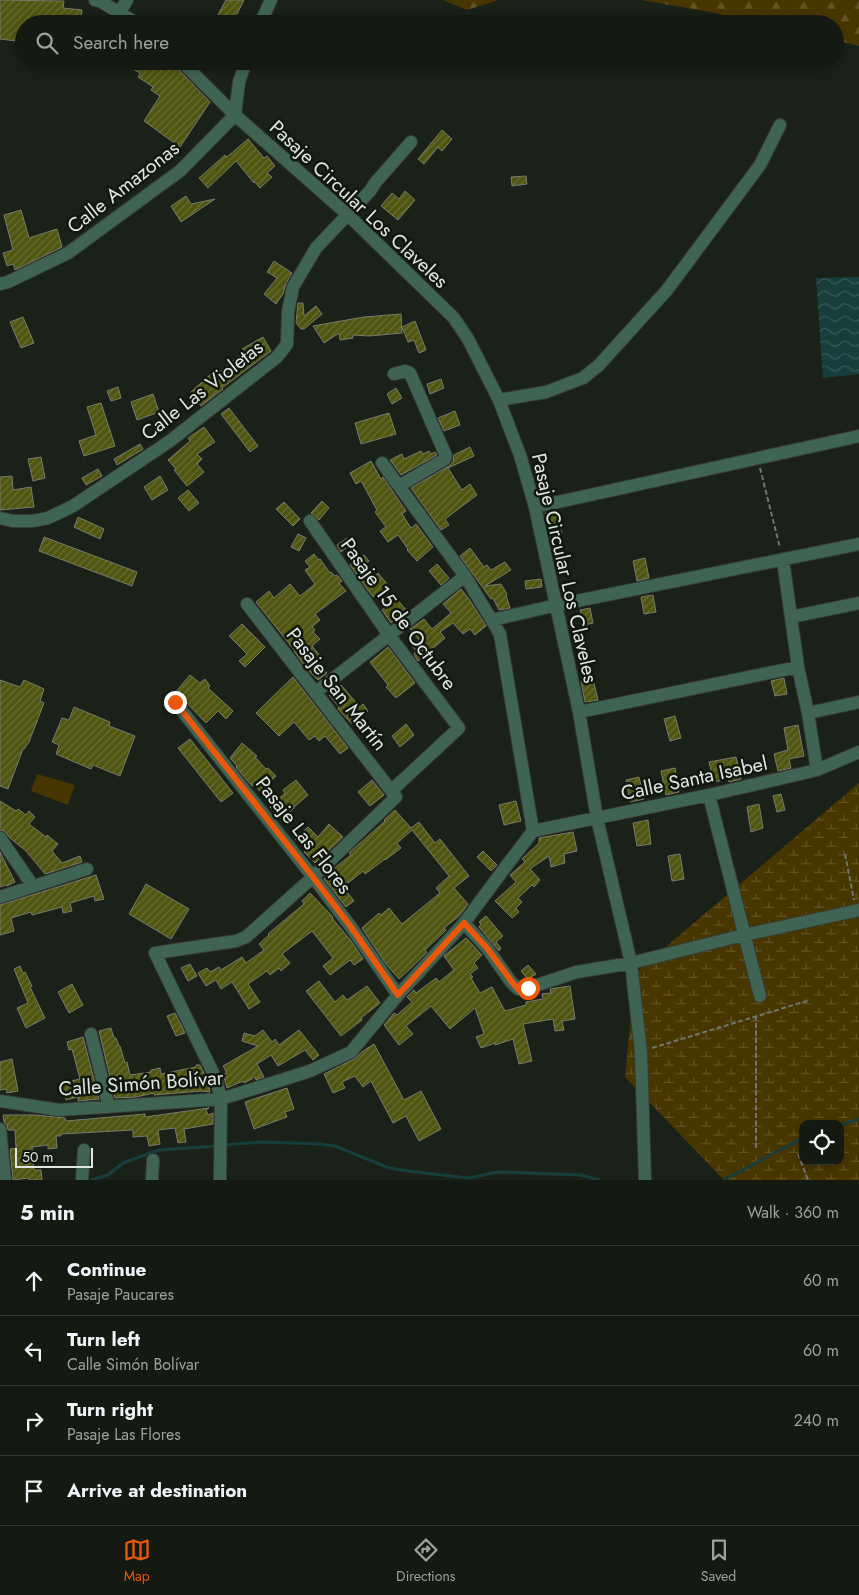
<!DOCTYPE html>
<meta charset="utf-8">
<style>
:root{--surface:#141912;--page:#212620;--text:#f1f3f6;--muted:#9da09f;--line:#333832;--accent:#ea580c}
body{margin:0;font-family:Jost,sans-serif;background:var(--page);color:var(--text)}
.controls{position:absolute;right:15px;bottom:15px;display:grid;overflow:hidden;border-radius:10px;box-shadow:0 2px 8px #0003}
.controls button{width:45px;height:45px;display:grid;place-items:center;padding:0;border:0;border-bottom:1px solid var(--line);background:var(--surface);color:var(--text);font:25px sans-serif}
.scale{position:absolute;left:15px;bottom:12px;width:78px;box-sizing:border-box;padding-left:5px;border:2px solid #e1e6e0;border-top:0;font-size:14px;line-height:18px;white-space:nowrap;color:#e1e6e0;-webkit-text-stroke:4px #11180f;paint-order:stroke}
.stop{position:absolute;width:15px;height:15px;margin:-11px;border:4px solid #ea580c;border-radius:50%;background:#fff}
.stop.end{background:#ea580c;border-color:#fff;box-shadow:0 1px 5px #0008}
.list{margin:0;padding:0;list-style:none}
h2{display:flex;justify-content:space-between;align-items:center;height:65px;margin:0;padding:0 20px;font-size:21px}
h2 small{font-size:16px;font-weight:400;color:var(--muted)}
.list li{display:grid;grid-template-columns:32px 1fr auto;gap:15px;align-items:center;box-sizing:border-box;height:70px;padding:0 20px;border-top:1px solid var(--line)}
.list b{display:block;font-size:19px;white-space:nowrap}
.list p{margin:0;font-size:16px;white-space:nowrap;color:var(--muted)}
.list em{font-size:16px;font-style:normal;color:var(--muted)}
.icon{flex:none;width:28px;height:28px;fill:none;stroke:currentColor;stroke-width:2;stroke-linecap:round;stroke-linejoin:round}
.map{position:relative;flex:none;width:859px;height:1180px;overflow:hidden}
.search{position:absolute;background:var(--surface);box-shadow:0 2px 8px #0003;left:15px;right:15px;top:15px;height:55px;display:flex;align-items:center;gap:12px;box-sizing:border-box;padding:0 18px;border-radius:28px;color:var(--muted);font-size:19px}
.sheet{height:345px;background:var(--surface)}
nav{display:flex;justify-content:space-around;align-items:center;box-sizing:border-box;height:70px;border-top:1px solid var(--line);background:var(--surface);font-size:14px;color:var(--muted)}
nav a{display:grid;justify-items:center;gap:2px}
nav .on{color:var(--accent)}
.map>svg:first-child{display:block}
.forest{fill:url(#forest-firs)}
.wetland{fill:url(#wetland-marsh);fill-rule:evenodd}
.pitch{fill:#483600}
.water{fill:url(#water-waves)}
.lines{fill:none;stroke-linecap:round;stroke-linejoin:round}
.stream{stroke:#173e3c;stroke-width:3}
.building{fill:url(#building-hatch);stroke:#797b6e}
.minor-casing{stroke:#363d34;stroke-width:14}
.path{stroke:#70766e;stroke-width:2;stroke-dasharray:5 2.5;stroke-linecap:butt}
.minor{stroke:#406454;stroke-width:12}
.route{stroke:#ea580c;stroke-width:6}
.labels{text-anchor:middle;stroke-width:5;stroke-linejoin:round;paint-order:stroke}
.street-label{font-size:20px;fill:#e1e6e0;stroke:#11180f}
</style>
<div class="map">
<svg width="859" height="1180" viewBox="0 0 859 1180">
<defs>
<pattern id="forest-firs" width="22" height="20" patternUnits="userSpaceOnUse" patternTransform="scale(1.25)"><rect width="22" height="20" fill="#483600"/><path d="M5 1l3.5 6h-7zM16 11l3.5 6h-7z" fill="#625325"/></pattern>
<pattern id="wetland-marsh" width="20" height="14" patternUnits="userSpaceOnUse" patternTransform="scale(1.25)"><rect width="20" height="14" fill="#483600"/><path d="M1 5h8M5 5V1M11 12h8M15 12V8" fill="none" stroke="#625325"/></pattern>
<pattern id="water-waves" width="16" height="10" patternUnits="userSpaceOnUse" patternTransform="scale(1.25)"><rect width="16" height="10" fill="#173e3c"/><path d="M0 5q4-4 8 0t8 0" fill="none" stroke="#385a58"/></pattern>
<pattern id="building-hatch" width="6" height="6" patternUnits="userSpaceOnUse" patternTransform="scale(1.25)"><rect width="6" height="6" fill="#4f5510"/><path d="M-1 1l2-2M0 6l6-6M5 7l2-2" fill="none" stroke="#686d32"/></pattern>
</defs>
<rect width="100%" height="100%" fill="#1a2118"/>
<path class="forest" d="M443,0H498L467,10Z
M642,0H859V46L835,40V24H761L710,12Z"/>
<path class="wetland" d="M859,783V1180H724L625,1077L635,973ZM803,1124H840V1161H803Z"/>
<path class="pitch" d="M37,774L75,785L68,805L31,791Z"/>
<path class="water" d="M859,277V374L823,378L816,278Z"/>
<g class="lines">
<path class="stream" d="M840,1125L859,1119
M223,1145L262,1142L320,1144L335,1146L389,1168L408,1171L468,1178L498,1172L581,1175L599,1180
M91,1180L108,1175L123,1163L159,1150L217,1146
M724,1180L793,1143L803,1139"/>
</g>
<path class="building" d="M0,0L64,1L63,8L82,10L80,24H24V42L0,39Z
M226,0H244L232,24H213Z
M119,61H163L178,69L210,102L180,147L144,121L160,96L151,90L153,87L138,77L140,73Z
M442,130L452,139L442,151L438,147L424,164L418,159Z
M248,139L264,158L267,156L275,166L267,173L272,177L260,188L255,182L254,183L236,161L208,188L199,178L225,155L227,157Z
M526,176L527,184L512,186L511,177Z
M405,191L415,200L398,220L381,206L392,193L399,199Z
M186,196L191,204L215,199L181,222L171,206Z
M21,210L29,238L57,229L62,247L15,270L13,264L7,266L3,253L13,250L4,215Z
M274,261L292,273L286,283L283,294L276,304L264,294L277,278L267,272Z
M298,303H303L304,316L316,306L322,314L304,329H301L296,323Z
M401,314L402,333L369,336L353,335V338L340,340L339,333L324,343L313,326L364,317Z
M23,317L34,343L21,348L10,322Z
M415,321L426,350L419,353L414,340L408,342L402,327Z
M263,337L271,351L222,388L223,389L201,406L191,392L211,374L213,377L234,360L244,352L242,349Z
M441,379L444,388L430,394L427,384Z
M118,387L121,398L111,401L107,391Z
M396,388L402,398L392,404L387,394Z
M153,394L159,412L137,420L131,402Z
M101,403L115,446L84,456L79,441L96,435L87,407Z
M229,408L258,446L250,452L221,414Z
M455,411L460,425L444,431L438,418Z
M389,413L396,434L361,444L355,423Z
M204,427L215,442L197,454L202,459L197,464L204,472L187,486L174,470L176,469L168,460L190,441L188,438Z
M140,444L143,449L117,465L114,459Z
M470,447L474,456L448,468L462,490L470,484L477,495L445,519L449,525L441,530L411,488L449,466L453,462L454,455Z
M421,451L423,454L429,451L431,454L435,452L437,455L401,475L390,460L402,454L404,459Z
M41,457L45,478L33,481L28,459Z
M371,461L381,479L383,477L406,511L402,514L411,528L416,524L433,547L417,561L407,550L408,549L398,535L388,542L380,531L386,527L375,512L377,510L361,481L356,484L350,473Z
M98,469L102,476L86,485L82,478Z
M12,476L13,490L31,487L34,507L0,510V477Z
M160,476L168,490L152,500L144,487Z
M188,490L199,503L189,511L178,498Z
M322,501L329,508L319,520L311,513Z
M284,502L300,519L293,526L276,509Z
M557,510L562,534L550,536L545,513Z
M78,517L104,529L100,539L74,527Z
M298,534L306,538L299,551L291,547Z
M44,537L137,572L132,586L39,551Z
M347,538L351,544L341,552L337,545Z
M470,548L484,567L487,565L491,570L505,562L511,570L485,586L501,584L507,594L506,595L510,608L499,610L493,598L491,599L460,556Z
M314,554L319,560L320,559L330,573L331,572L335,576L337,575L342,581L339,583L346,591L315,614L320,620L312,627L315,630L313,632L320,639L312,646L320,656L315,660L327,673L318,680L306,668L294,651H295L256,602L269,591L274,598L290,584L300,596L315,584L305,570L310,567L305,561Z
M364,555L369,561L362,566V567L366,565L375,576L378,573L388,585L373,597L350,565Z
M645,558L649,578L637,581L633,561Z
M437,564L449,578L441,585L429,571Z
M541,579L542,587L526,589L525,581Z
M461,589L469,599L486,626L475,635L470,629L463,634L453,623L440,632L445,638L418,661L414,654L416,651L412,646L419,640L410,629L424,619L432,629L437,625L451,613L443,604Z
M653,595L656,612L644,614L641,597Z
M396,598L407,611L391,623L382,610Z
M590,608L593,623L584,625L580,610Z
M242,624L265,647L245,667L239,661L247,654L229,636Z
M388,647L415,683L396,698L386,687L388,685L370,662Z
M190,675L200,683L205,679L210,686L208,688L233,711L226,719L218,711L206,723L181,697L174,694Z
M293,677L348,748L340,754L325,736L319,741L315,736L309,740L294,722L279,736L256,713Z
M784,678L787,694L775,696L771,681Z
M593,679L598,700L585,702L581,681Z
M0,680L20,687L24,680L44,689L40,701L44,703L29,742L24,749H23L8,789L0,786Z
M341,685L360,707L363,704L368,711L352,724L338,709L339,707L329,695Z
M74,707L110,722L109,726L135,736L120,776L93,765L91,769L56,754L59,745L52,742L62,718L69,720Z
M675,716L681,738L670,741L664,719Z
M406,724L414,735L400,747L392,736Z
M798,725L804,756L789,759L791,768L778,771L774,754L788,750L784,728Z
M190,739L233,793L221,802L178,748Z
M242,743L257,756L255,757L266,769L268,768L276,776L260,791L254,785L252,786L236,767L237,766L230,758Z
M736,757L741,779L729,782L728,779L714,782L709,762Z
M675,768L679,792L666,795L661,771Z
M639,777L644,799L630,802L626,780Z
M296,780L308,795L294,807V808L282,820L270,807L285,793L283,790Z
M372,780L384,795L370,806L358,792Z
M781,794L785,810L777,812L773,796Z
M0,801L16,811L18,809L26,815L29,811L35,817L29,824L46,837L47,835L58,844L52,851L62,863L80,856L82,862L45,874L26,851L10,838L4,831L0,830Z
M516,801L521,821L504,825L499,805Z
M759,804L763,828L751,832L747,807Z
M395,810L411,828L419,822L435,843L440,839L469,876L454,888L468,904L459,916L444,928L446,930L443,933L425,950L427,952L413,966L399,979L386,964L362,928L379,913L381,915L389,908L402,924L440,893L436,888L449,876L412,830L397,843L401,848L385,860V859L365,874L363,871L343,887L354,901L346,907L324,879L333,869L351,855L349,853L385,821L384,820Z
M648,820L651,844L637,846L633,823Z
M329,824L343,837L315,863L304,852L306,850L295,839L308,827L318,837Z
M573,832L577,851L564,854L565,863L551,867L549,856L530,869L540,880L534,887L532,885L518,898L522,902L516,908L519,912L512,918L495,901L516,882L510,875L525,862L522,859L539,843V838Z
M483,851L497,865L491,871L477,857Z
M0,852L15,882L7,886L6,885L0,887Z
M680,854L684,879L672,881L668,856Z
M96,875L104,899L95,901L94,896L70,903L72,911L63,913L62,907L32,915L31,912L11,918L14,931L0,935V905Z
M146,884L189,909L171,939L129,914Z
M310,893L333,917L332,918L351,941L363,959L354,965L350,960L330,975L323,966L333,958L312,931L282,954L290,963L281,971L279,968L270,975L267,971L248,984L260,1002L249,1009L232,982L221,989L216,980L206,986L198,973L207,968L210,972L219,967L221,970L242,957L246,963L264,950L259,944L269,935L268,934L304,904L302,901Z
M486,916L503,936L496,942L501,948L499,951L479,927L481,924L479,922Z
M466,938L482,955L474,963L478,968L470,974L473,977L471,978L480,993L492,987L505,1011L526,1005V1002L543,999L542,994L551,993L550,989L570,986L575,1019L562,1021L564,1030L555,1031L553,1019L523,1024L532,1061L519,1064L513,1039L495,1045V1043L481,1048L476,1037L484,1034L475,1008L450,1029L431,1006L406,1026L413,1034L399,1045L384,1025L394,1013L397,1015L412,1002L407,997L414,990L416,993L436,978L439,982L454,970L444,956Z
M190,964L197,976L188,981L181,968Z
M528,965L536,974L528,979L521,971Z
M20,966L23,973L25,972L32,986L30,987L45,1018L26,1028L17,1008L28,1003L14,969Z
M319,981L335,1002L343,995L347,1000L367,986L380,1003L361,1018L362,1020L341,1036L306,991Z
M72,984L83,1005L69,1013L58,992Z
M175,1013L185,1033L176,1036L167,1016Z
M111,1028L114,1038H116L119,1046H120L125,1063L127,1062L130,1075L151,1072V1070L160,1068L161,1074L196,1067V1065H200L208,1082L210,1092L201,1091L154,1095V1093L136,1097L115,1098L99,1031Z
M263,1030L272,1042L275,1039L279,1045L299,1030L319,1055L313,1060L305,1050L278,1066L271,1055L257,1064L264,1077L256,1080L255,1077L244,1083L243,1081L227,1088L223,1074L227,1073L223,1066L258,1046L242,1041L244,1033L255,1036Z
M83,1037L99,1099L78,1101V1097L66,1100L62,1083L80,1079L72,1049L69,1050L67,1042Z
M374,1044L404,1100L421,1091L441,1129L419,1141L406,1116L393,1123L371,1081L363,1087L355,1076L342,1082L345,1088L333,1093L324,1074L354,1059L363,1051Z
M12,1059L18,1091L7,1093L6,1089L0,1090V1062Z
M287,1088L294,1109L285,1112L287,1117L254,1129L245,1102Z
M209,1108L206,1110L208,1115L213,1113V1124L184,1129L186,1142L178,1143L175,1128L158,1130L160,1144L149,1146L147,1136L133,1137V1130L61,1134V1136H56L57,1148L48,1149V1145L32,1147L34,1170H41L42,1180H29V1178L13,1180L10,1149L16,1148L15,1130H8L7,1125L4,1122L3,1115H35L65,1118L66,1121L145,1114V1117Z"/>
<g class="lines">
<defs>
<path id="minor" d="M95,0L100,1L138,24
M119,13L127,0
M260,24L271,0
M181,61L235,115L347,214L454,318L468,339L499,400L520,455L535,507L579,712L597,818L631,963L641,1052L645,1180
M0,284L8,282L68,253L180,171L235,115L239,82L246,61
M394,374L405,371L410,373L446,456L445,459L399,486
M499,400L546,392L583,378L599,365L667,290L760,165L780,125
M382,463L465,576L500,634L533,831
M535,507L859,436
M0,518L13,521H33L48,518L73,506L170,441L277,357L287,344L288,312L293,287L316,248L370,191L375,183L411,142
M310,521L389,635L459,728L391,791
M783,560L798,667L808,713L817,770
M791,617L859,603
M492,620L557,605L859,544
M316,692L465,576
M175,702L313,877L351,927L398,995
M579,712L798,667
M808,713L859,702
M709,795L760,996
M533,831L709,795L817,770L859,752
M0,838L33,886
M0,897L87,869
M464,923L487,948L511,982L518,989L528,988L577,972L631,963L744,935L859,910
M91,1034L109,1107
M0,1101L59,1110L221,1099L310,1071L351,1052L398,995L464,923L504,869L533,831
M0,1129L5,1180
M82,1180L84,1150
M152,1180L153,1160
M220,1180L221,1099L216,1079L155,953L236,941L246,937L313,877L396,797L247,604"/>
</defs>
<use href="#minor" class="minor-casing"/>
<path class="path" d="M760,468L780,548
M845,854L854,900
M652,1048L810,1000
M756,1148V1016
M798,1154L808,1180"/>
<use href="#minor" class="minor"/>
</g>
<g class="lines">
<path class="route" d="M175,702L313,877L351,927L398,995L464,923L487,948L512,982L518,989L528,988"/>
</g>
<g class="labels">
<g class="street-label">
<text transform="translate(123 187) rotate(-38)" y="7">Calle Amazonas</text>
<text transform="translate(359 204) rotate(43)" y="7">Pasaje Circular Los Claveles</text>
<text transform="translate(202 390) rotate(-38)" y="7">Calle Las Violetas</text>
<text transform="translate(565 568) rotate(77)" y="7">Pasaje Circular Los Claveles</text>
<text transform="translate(399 614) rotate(54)" y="7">Pasaje 15 de Octubre</text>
<text transform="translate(337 689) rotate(52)" y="7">Pasaje San Martín</text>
<text transform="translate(694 778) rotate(-12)" y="7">Calle Santa Isabel</text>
<text transform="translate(304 835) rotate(52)" y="7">Pasaje Las Flores</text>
<text transform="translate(141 1083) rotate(-4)" y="7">Calle Simón Bolívar</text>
</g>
</g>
</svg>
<div class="controls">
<button><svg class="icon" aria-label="locate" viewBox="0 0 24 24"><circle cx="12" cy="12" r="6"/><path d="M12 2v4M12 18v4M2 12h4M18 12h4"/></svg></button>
</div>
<div class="scale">50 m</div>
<div class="stop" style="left:528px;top:988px"></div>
<div class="stop end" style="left:175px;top:702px"></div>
<div class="search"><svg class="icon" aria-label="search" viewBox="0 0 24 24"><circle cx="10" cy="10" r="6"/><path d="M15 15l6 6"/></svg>Search here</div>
</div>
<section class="sheet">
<h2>5 min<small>Walk · 360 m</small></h2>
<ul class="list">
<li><svg class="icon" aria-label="ahead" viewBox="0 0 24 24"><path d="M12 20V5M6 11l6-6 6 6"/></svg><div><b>Continue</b><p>Pasaje Paucares</p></div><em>60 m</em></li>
<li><svg class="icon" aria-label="left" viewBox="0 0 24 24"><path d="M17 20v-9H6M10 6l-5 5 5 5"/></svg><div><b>Turn left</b><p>Calle Simón Bolívar</p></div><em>60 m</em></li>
<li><svg class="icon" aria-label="right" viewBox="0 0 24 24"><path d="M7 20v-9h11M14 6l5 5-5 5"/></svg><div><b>Turn right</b><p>Pasaje Las Flores</p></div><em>240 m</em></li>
<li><svg class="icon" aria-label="arrive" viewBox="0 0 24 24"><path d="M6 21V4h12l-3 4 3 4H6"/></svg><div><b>Arrive at destination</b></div></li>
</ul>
</section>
<nav>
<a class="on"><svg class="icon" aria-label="map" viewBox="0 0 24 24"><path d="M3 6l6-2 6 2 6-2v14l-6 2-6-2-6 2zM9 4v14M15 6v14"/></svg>Map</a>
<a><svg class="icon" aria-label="directions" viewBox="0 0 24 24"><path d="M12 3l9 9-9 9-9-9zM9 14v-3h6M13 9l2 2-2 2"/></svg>Directions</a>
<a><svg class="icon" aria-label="saved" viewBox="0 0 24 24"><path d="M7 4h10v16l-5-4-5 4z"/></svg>Saved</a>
</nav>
